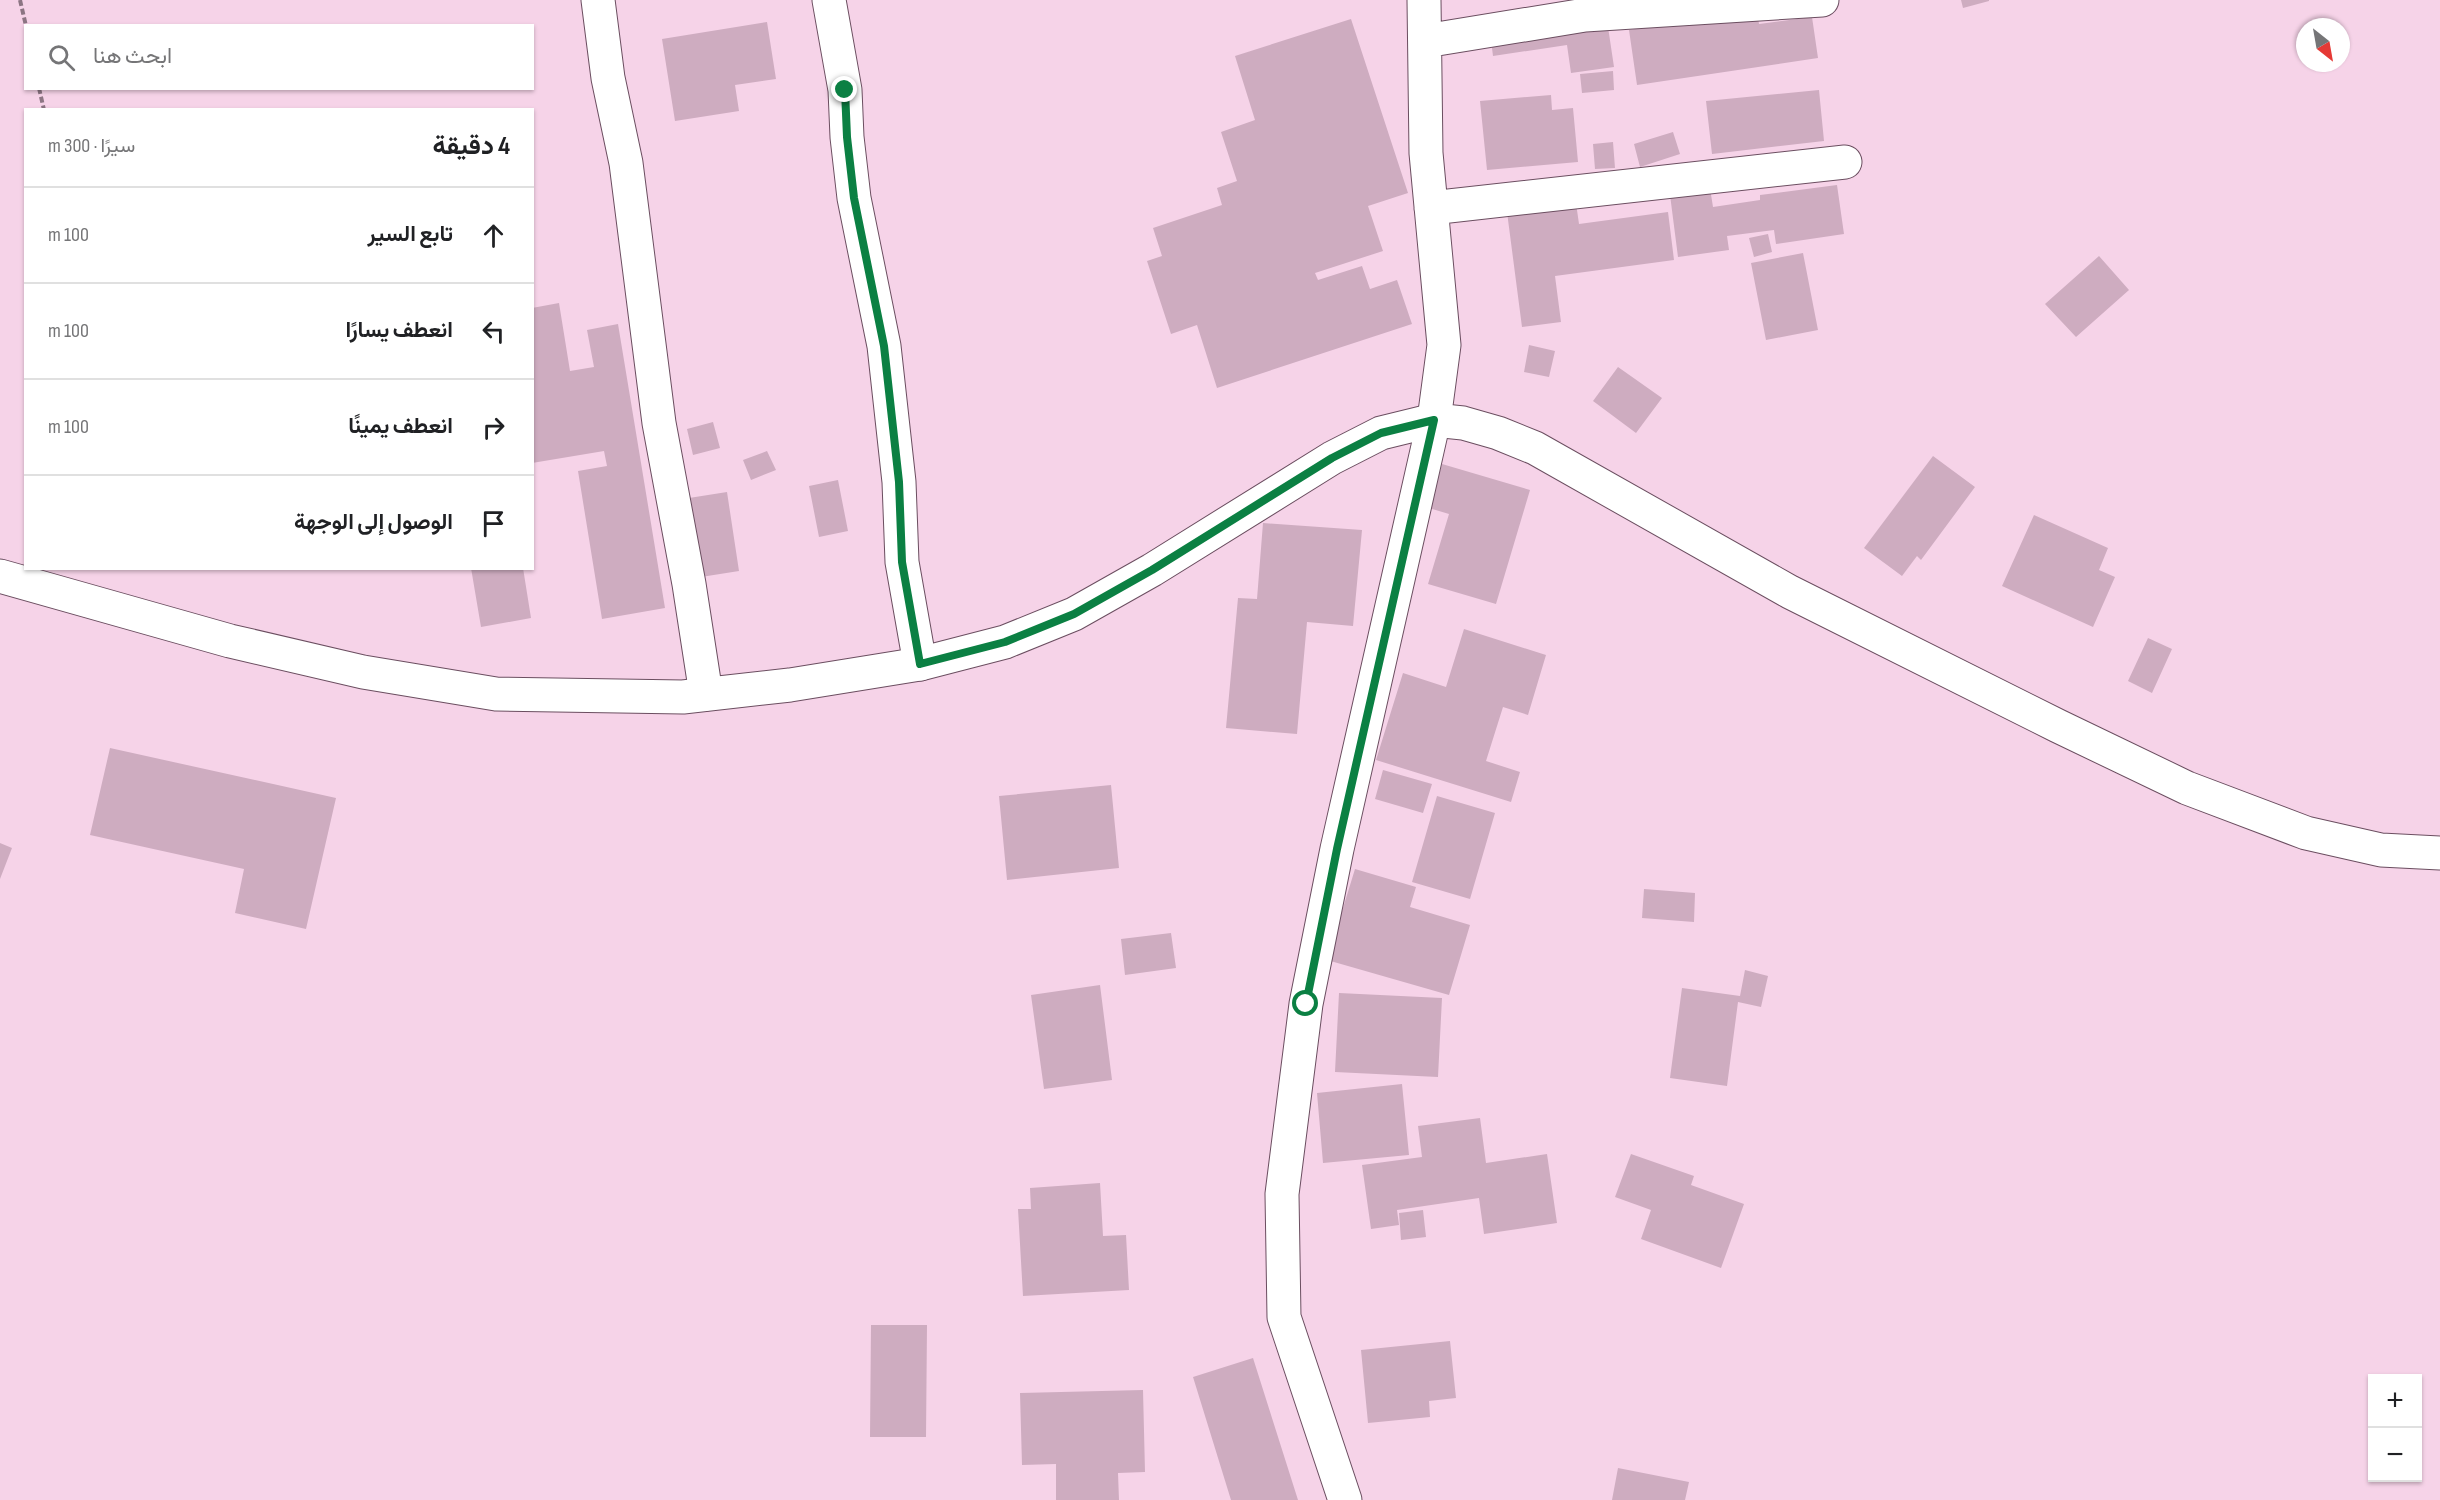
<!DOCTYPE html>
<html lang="ar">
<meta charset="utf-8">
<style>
:root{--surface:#fff;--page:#f6f6f6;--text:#202124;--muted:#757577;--line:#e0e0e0}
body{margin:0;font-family:"Sofia Sans Condensed",Vazirmatn,sans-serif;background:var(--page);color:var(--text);direction:rtl}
.controls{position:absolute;right:18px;bottom:18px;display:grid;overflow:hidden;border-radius:0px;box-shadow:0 2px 4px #0004}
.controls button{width:54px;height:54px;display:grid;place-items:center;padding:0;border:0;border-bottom:2px solid var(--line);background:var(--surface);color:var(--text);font:30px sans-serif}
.compass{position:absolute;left:2296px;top:18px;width:54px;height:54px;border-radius:50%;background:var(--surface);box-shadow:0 2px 4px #0004;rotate:149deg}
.stop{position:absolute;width:18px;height:18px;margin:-14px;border:4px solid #0b8043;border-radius:50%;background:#fff}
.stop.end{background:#0b8043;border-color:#fff;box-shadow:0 2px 6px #0008}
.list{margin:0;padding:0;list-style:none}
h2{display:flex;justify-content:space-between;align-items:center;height:78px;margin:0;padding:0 24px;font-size:26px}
h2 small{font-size:20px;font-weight:400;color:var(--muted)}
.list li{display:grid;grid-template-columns:39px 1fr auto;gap:18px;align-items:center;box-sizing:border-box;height:96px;padding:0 24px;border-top:2px solid var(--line)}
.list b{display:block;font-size:22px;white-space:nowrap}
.list em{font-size:20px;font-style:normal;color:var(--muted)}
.icon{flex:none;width:33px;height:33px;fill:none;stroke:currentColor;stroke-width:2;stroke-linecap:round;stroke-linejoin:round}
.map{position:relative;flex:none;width:2440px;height:1500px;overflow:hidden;direction:ltr}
.search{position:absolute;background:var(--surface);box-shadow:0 2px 4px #0004;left:24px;top:24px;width:510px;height:66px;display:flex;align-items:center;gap:15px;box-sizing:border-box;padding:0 21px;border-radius:0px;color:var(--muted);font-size:22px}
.panel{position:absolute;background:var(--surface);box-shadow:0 2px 4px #0004;left:24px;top:108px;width:510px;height:462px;border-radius:0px;direction:rtl}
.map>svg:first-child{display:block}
.building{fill:#ceacc0}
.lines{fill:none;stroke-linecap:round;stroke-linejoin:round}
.minor-casing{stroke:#6b4e60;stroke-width:35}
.major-casing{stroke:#6b4e60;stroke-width:35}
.path{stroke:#8c7583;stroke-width:4;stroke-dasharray:6 3;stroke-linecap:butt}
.minor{stroke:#fff;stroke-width:33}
.major{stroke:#fff;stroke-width:33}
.route{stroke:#0b8043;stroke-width:8}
</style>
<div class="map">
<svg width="2440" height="1500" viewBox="0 0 2440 1500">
<rect width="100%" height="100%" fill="#f6d3e8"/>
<path class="building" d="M1961,0H1989V1L1963,8Z
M1757,10L1759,24L1812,17L1818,58L1637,85L1629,30Z
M1351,19L1408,193L1368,206L1383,251L1315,273L1318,280L1362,266L1370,289L1397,280L1412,324L1217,388L1197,325L1171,334L1147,261L1162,256L1153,228L1222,205L1217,188L1237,181L1221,132L1255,120L1235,56Z
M767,22L776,79L735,85L739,111L675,121L662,39Z
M1608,27L1614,67L1571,73L1567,45L1493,56L1490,32Z
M1613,71L1614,90L1582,93L1580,74Z
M1819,90L1824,141L1712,154L1706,101Z
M1551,95L1552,110L1573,108L1578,162L1487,170L1480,101Z
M1673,132L1680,154L1640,167L1634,144Z
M1613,142L1615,168L1595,169L1593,144Z
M1709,182L1713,207L1760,200V195L1837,185L1844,234L1776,244L1774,230L1727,236L1729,250L1678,257L1669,187Z
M1576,203L1579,224L1668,212L1674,260L1555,276L1561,322L1522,327L1507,212Z
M1768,234L1772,252L1754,257L1749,238Z
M1803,253L1818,330L1766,340L1751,263Z
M2099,256L2129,290L2076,337L2045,304Z
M559,303L570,371L594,367L587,330L618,324L665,608L602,619L578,471L607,466L604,451L532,463V308Z
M1529,345L1555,351L1549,377L1524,372Z
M1618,367L1662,398L1636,433L1593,401Z
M713,422L720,448L693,455L687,429Z
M767,451L776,470L751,480L743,460Z
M1933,456L1975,487L1921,560L1917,556L1902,576L1864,548Z
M1442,464L1530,490L1496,604L1428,584L1449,514L1429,508Z
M838,480L848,531L819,537L809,486Z
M727,492L739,571L701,577L689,498Z
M2034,515L2108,548L2099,570L2115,577L2093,627L2002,586Z
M1263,523L1362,530L1353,626L1307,622L1297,734L1226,728L1238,598L1257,599Z
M471,568H523L531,618L481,627Z
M1464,629L1546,655L1528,715L1503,707L1486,761L1520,772L1511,802L1376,760L1403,673L1446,687Z
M2148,638L2172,649L2152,693L2128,681Z
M110,748L336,798L306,929L235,913L244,869L90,835Z
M1383,770L1432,784L1423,813L1375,799Z
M1111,785L1119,868L1007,880L999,796Z
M1437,796L1495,813L1470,899L1412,882Z
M0,843L12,848L0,879Z
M1355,869L1416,887L1410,907L1470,925L1449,995L1327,960Z
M1644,889L1695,893L1694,922L1642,918Z
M1171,933L1176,968L1125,975L1121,939Z
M1745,970L1768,976L1761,1007L1738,1002L1727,1086L1670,1078L1682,988L1740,996Z
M1100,985L1112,1080L1044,1089L1031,995Z
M1339,993L1442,998L1438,1077L1335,1072Z
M1402,1084L1409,1155L1323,1163L1317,1093Z
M1480,1118L1486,1163L1547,1154L1557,1223L1484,1234L1479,1198L1397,1210L1399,1225L1371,1229L1362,1165L1422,1157L1418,1126Z
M1631,1154L1694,1176L1691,1185L1744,1204L1721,1268L1641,1239L1651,1210L1615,1197Z
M1100,1183L1103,1236L1126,1235L1129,1290L1023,1296L1018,1209H1031L1030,1188Z
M1423,1210L1426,1237L1401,1240L1399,1213Z
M871,1325H927L926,1437H870Z
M1450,1341L1456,1398L1429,1401L1430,1417L1368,1423L1361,1350Z
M1253,1358L1298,1500H1231L1193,1377Z
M1143,1390L1145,1472L1118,1473L1119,1500H1056V1464L1022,1465L1020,1393Z
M1618,1468L1689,1482L1685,1500H1612Z"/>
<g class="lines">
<defs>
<path id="minor" d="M598,0L608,78L626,163L659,423L689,584L706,694
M829,0L845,90L847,137L854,198L884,346L899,482L902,562L920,664
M1425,41L1585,15L1822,0
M1431,208L1845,162
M1345,1500L1284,1317L1282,1194L1306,1004L1337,849L1434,420L1444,345L1426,153L1424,0"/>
<path id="major" d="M0,576L230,641L363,672L496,694L683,697L790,685L920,664L1005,642L1074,614L1152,570L1332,458L1381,433L1434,420L1463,423L1498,433L1535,448L1790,592L2058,726L2187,788L2306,833L2381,850L2440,853"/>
</defs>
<use href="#minor" class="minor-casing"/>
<use href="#major" class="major-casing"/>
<path class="path" d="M20,0L26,26
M39,88L44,110"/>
<use href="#minor" class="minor"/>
<use href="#major" class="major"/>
</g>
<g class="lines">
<path class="route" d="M845,90L847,137L854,198L884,346L899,482L902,562L920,664L1005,642L1074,614L1152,570L1332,458L1381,433L1434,420L1337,849L1306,1004"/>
</g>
</svg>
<div class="controls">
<button>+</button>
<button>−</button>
</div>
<svg class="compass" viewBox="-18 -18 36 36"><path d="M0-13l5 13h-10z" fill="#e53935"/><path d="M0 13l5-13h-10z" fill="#757577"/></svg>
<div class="stop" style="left:1306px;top:1004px"></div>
<div class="stop end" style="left:845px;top:90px"></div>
<div class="search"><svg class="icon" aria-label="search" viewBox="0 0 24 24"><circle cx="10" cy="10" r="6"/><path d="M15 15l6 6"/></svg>ابحث هنا</div>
<section class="panel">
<h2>4 دقيقة<small>سيرًا · 300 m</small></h2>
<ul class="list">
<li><svg class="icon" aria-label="ahead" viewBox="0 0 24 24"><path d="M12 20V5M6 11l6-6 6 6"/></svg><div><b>تابع السير</b></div><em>100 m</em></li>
<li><svg class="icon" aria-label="left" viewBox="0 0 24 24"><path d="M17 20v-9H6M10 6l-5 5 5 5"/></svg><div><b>انعطف يسارًا</b></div><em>100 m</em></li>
<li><svg class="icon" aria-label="right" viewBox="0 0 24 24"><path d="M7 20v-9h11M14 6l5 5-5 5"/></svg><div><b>انعطف يمينًا</b></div><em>100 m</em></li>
<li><svg class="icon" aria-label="arrive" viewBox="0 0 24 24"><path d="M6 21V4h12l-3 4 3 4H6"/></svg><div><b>الوصول إلى الوجهة</b></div></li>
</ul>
</section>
</div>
